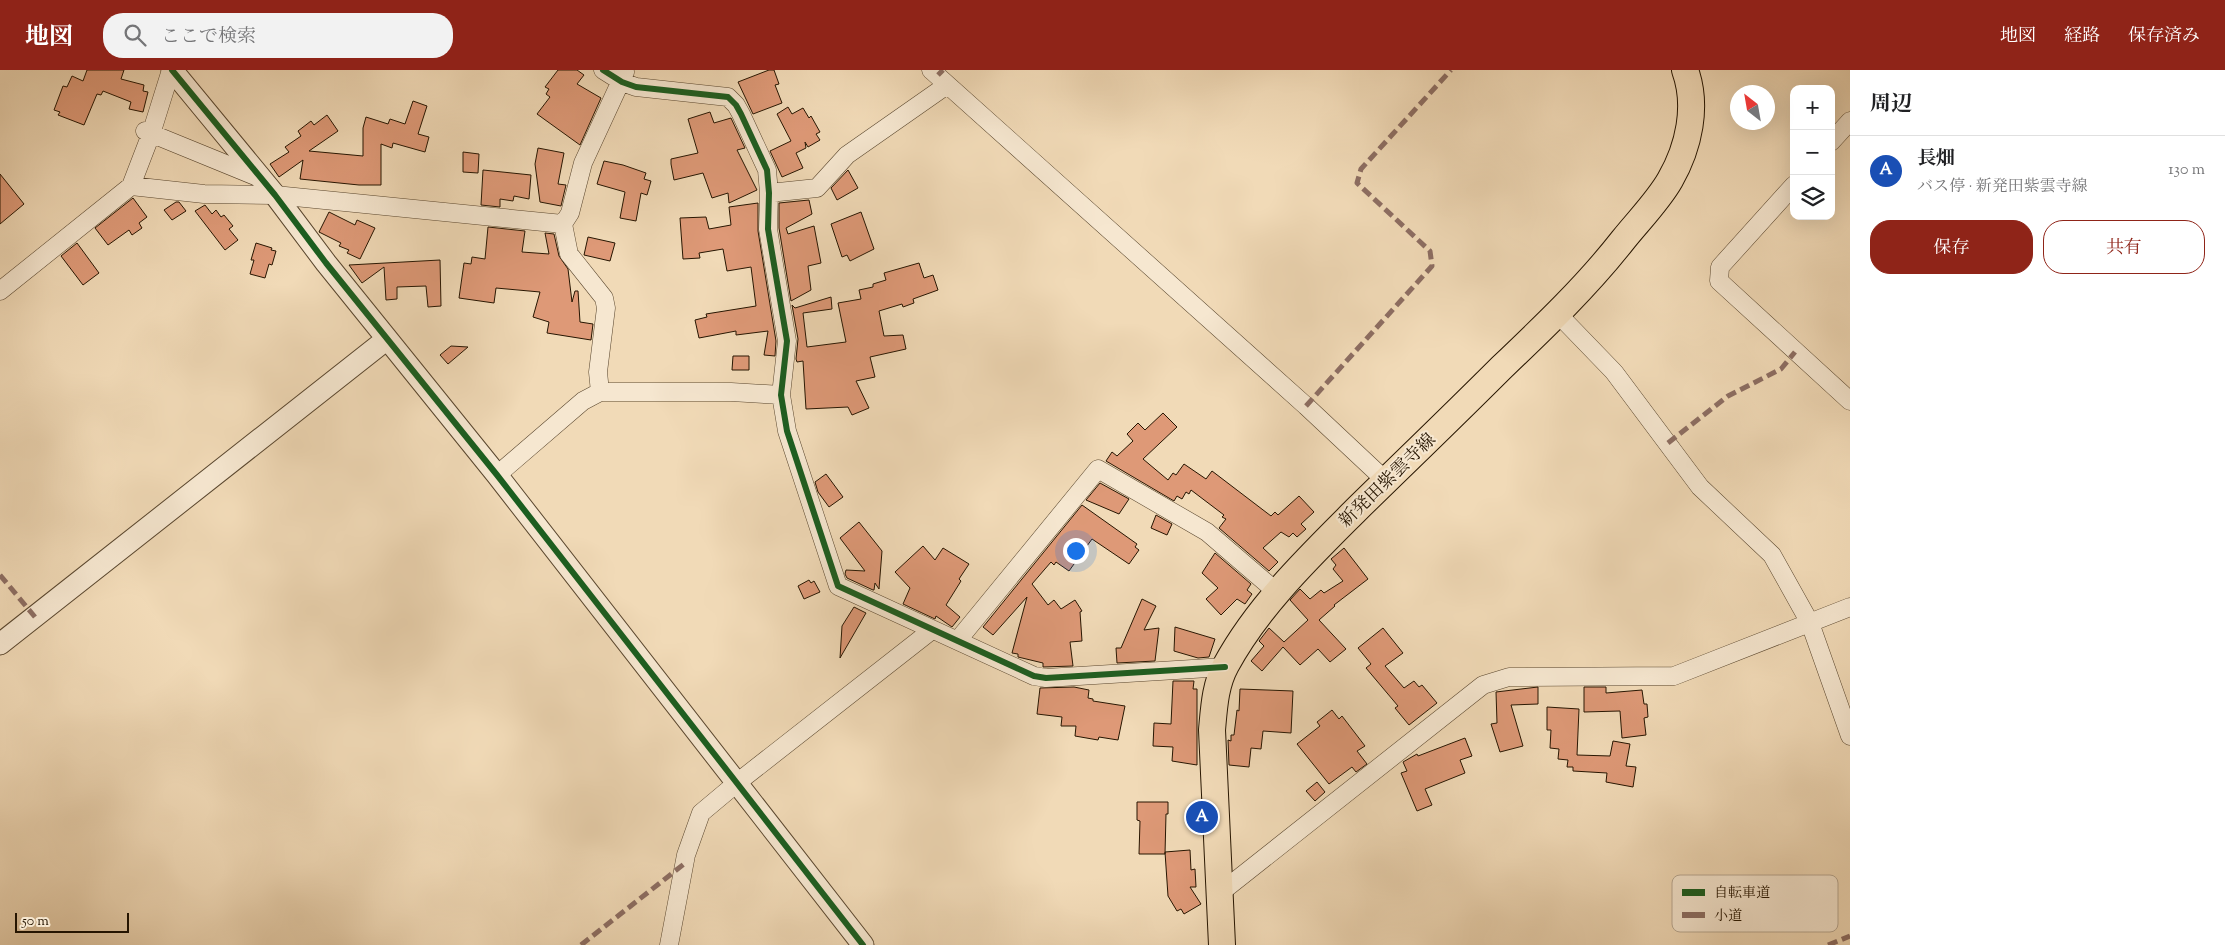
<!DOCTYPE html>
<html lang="ja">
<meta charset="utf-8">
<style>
:root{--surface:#fff;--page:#f2f2f2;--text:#202124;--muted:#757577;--line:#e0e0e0;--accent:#8f2418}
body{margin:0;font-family:"Sorts Mill Goudy","Noto Serif JP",serif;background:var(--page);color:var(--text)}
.controls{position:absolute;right:15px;top:15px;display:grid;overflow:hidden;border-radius:10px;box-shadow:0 5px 20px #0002}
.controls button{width:45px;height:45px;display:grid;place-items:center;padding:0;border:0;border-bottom:1px solid var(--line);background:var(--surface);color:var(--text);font:25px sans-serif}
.compass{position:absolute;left:1730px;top:15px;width:45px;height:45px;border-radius:50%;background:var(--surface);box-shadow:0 5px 20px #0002;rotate:329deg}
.scale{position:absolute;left:15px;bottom:12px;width:114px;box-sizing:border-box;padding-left:5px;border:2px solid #261501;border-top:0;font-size:14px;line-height:18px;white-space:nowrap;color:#261501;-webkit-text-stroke:4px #f6e7d0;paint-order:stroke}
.you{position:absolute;left:1075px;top:480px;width:18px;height:18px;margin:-12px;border:4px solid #fff;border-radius:50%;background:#1a73e8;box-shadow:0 0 0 8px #1a73e833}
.badge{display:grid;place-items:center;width:32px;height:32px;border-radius:50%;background:var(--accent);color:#fff;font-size:16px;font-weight:700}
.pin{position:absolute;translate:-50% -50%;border:2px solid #fff;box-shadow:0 1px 5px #0006}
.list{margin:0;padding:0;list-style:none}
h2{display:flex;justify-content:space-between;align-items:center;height:65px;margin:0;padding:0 20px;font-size:21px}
h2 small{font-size:16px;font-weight:400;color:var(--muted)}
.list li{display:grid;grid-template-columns:32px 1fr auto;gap:15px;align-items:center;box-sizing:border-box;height:70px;padding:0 20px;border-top:1px solid var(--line)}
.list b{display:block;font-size:19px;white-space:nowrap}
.list p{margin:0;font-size:16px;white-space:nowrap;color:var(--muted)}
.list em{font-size:16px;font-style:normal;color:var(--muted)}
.actions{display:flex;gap:10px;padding:15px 20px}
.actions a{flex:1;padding:11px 0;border:1px solid var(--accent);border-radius:20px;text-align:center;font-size:18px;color:var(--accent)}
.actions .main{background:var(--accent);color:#fff}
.icon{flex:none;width:28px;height:28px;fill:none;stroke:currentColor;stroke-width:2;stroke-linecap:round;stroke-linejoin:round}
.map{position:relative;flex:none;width:1850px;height:875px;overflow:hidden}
header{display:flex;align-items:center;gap:30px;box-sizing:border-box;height:70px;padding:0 25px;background:var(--accent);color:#fff}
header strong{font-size:24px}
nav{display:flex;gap:28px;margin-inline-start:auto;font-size:18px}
.search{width:350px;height:45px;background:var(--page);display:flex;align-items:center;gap:12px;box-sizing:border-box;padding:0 18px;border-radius:20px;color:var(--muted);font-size:19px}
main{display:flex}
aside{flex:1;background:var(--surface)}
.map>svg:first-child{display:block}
.building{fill:#de9977;stroke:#261501}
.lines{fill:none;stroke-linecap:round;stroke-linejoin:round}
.minor-casing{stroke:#59462e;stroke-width:19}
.tertiary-casing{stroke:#59462e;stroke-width:23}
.primary-casing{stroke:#261501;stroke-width:28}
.minor{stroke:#f6e7d0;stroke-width:18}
.tertiary{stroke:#f6e7d0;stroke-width:21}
.primary{stroke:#f1dab7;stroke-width:26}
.quiet{stroke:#8d6e63;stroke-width:5;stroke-dasharray:10 5;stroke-linecap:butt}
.cycleway-casing{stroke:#f6e7d0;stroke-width:9}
.cycleway{stroke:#1b5e20;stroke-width:6}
.labels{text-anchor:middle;stroke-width:4;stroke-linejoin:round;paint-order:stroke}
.street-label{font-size:18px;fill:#261501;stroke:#f6e7d0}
.key{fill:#f6e7d0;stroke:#b8a892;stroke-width:1}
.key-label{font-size:14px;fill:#261501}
</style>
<header>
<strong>地図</strong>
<div class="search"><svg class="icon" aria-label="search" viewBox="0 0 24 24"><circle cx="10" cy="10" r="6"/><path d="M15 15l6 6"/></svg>ここで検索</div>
<nav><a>地図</a><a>経路</a><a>保存済み</a></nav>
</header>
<main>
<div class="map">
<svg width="1850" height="875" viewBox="0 0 1850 875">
<rect width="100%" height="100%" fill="#f1dab7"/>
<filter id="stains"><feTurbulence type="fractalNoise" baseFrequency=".004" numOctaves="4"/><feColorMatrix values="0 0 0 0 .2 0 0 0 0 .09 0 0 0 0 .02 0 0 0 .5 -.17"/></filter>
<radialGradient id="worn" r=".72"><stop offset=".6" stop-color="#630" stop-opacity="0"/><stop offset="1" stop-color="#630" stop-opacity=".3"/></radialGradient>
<path class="building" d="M87,0H124L121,9L144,15L143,21L148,22L143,42L129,39L131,32L103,21L101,25L97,24L84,55L58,45L60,42L54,40L63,16L67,17L72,6L83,11Z
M558,0H577L584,5L577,14L601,28L580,75L537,44L550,27L546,24L549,19L545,17Z
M769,0H774L779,14L775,15L782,33L753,44L738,12Z
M413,31L427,36L418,64L429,67L425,82L393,73L392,78L381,74V115H359L300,109L303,90L279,107L270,94L289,82L285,77L301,66L298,61L311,51L314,55L327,45L338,61L309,81L363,86V58L366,47L388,54L390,49L405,54Z
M788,37L792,44L803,38L809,48L811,46L820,62L816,64L820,70L808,77L805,72L806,78L796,83L803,98L782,107L770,81L791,71L777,44Z
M710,42L714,53L731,48L745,78L737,80L757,120L729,133L728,123L712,128L703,103L674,110L671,94V89L698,83L688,49Z
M538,78L564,83L558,114L566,115L561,136L540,132L535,94Z
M463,82L479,84L478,103L463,102Z
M604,91L623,95L646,103L644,109L651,111L647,125L641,123L636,151L620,148L625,122L597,114Z
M483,100L531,105L529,129L514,126L513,131L500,129V137L481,135Z
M848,100L858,118L837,130L831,118Z
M0,104L24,134L0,154Z
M133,128L147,147L139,153L142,158L132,165L129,160L108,175L95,158Z
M809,130L812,144L786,158L788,164L814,156L821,193L808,196L811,220L791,231L779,158V133Z
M176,132H179L186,141L172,150L164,140Z
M758,133V161L776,271L775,286L764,285L768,261L736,265V261L699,268L695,250L707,247L706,244L756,236L751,197L727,201L723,179L699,183L700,188L683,189L680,148L706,147L709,159L731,155L729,137Z
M205,135L212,144L216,140L221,147L224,145L233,156L229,159L238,170L225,180L195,141Z
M329,142L355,155L357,150L375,158L360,189L347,183L349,180L339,176L341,173L319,162Z
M861,142L874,179L850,191L847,185L842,187L831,154Z
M488,157L525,161L522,182L549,184L545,163L554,164L559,186L568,199L572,232L575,221H578L580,252L593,254L591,270L547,263L549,252L533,247L540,222L496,218L494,233L459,228L464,193L471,194L472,187L485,189Z
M588,167L615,173L610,191L584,185Z
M77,173L99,203L83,215L61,186Z
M256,173L272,178L271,180L276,181L272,195L269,194L265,208L250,204L254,190H251Z
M440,190L441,236L428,237L426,216L397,217V229L386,230L384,197L362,213L349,195Z
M919,193L924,208L933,205L938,220L913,229L914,233L903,237L902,234L879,241L884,266L903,265L906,279L870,287L875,307L856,311L869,338L852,345L848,337L806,339L803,291L797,292L796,289L798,269L792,235L795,238L831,227L832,239L803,243L807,277L846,272L838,233L861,229L859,220L873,217V214L886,210L884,203Z
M451,276L468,277L448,294L440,285Z
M733,286H749V300H732Z
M1163,343L1177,357L1143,389L1168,410L1173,403L1176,405L1184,394L1206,409L1212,401L1271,446L1275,442L1278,445L1299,426L1314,442L1301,454L1306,459L1297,467L1293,463L1289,467L1281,462L1263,478L1278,492L1269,501L1219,458L1226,449L1222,447L1224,445L1191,420L1189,424L1186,422L1182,429L1177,426L1174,431L1106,391L1112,382L1117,386L1133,371L1127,364L1138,353L1145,360Z
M826,404L843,427L829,437L818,422L815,412Z
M1100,413L1129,429L1119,444L1086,430Z
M1082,435L1137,474L1135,477L1139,480L1129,494L1092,469L1069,501L1056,492L1054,495L1051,492L1032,514L1048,535L1054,530L1061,539L1075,530L1082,541L1080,542L1082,571L1070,572L1073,596L1043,597V593L1018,587V584L1012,583L1027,527L993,565L983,557Z
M1156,445L1172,454L1167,465L1151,458Z
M859,452L882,481L879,519L875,513L874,520H873L847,508L845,504L846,500L865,501L840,468Z
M923,476L935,490L943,478L969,494L959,509L961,511L946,535L960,547L952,557L936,546L935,549L903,534L910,518L895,502Z
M1344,478L1368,509L1334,535L1335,536L1319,550L1346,579L1330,592L1318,579L1300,595L1283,577L1262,601L1251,591L1264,576L1259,571L1269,558L1284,572L1308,550L1290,530L1300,519L1310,529L1321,520L1324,523L1343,511L1333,499L1336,495L1331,489Z
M1215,483L1251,514L1247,520L1252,524L1245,534L1237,529L1221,545L1206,529L1218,518L1202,503Z
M809,510L811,513L814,511L820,522L804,529L798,516Z
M1142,529L1156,536L1144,560L1159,558L1155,591L1117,593L1116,578H1121Z
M854,537L866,543L840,588L842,556Z
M1175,557L1215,569L1209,587L1198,588L1174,581Z
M1383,558L1403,583L1385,596L1404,618L1414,611L1419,617L1422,615L1437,633L1409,655L1395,638L1398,636L1366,598L1371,594L1358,578Z
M1173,611H1194L1193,619H1197V695L1172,691L1173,677L1153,676L1154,653L1171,654Z
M1074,617L1089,620L1088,628L1093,629V631L1125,636L1118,670L1099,667L1098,670L1075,666L1076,656H1061L1062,647L1037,644L1040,618Z
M1538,617V634L1511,635L1523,676L1500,682L1491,654L1497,653L1496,622Z
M1584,617H1606V623L1642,620L1644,634H1647L1648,647L1644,648L1646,665L1622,668L1620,641L1584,642Z
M1240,619L1293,621L1291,663L1263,661L1261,679L1251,678L1249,697L1229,695L1228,670L1231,671V665H1234L1237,640L1239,641Z
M1547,637L1579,639L1577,685L1610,686L1613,671L1630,674L1626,696L1636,697L1633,717L1606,712L1607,703L1573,701V697H1567L1568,690L1558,689L1559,679L1550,678L1551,660H1547Z
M1332,640L1339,649L1342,646L1365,676L1357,681L1367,694L1356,702L1352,697L1329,714L1297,674L1320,656L1317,652Z
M1465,668L1472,686L1460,690L1465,703L1425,719L1432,735L1417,741L1401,703L1407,701L1403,692L1417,684L1418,686Z
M1317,712L1325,722L1315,731L1306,721Z
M1137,732H1168V744H1166L1165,784H1139L1140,751L1137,750Z
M1190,780L1191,800L1195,799L1196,817H1190L1201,834L1184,844L1181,839L1177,841L1168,826L1165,782Z"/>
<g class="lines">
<defs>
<path id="minor" d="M603,0L622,12L636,17L728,27L736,35L741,44L767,100L769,123L768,159L787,271L781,325L787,361L838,516L1034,606L1046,608L1225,597
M931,0L1306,336L1386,411
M145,61L260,108
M1831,72L1850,51
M1794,115L1720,197L1719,211L1850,331
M131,116L151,64L171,0
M769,123L817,118L847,85L947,15
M0,221L131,116L204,124L275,125L563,154
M1558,244L1614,302L1700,417L1772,485L1810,553L1850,666
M600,322L598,302L606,238L604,228L569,184L563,154L570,143L583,93L625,2
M497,405L583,331L600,322H731L781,325
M958,570L1098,399L1207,462L1278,523
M1220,823L1483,615L1509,607L1674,606L1850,537
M669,875L686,785L701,743L738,712L932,560"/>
<path id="tertiary" d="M172,0L275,125L326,193L497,405L863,875
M0,574L387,269"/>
<path id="primary" d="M1222,875L1212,660C1214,638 1215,615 1226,595C1258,536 1309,487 1356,440C1404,393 1453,346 1501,298C1544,257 1587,216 1623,170C1639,150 1658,131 1670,110C1689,77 1698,36 1685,0"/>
</defs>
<use href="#minor" class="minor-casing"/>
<use href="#tertiary" class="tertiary-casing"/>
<use href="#primary" class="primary-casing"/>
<use href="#minor" class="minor"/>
<use href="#tertiary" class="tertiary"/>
<use href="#primary" class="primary"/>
<path class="quiet" d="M938,5L943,0
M1306,336L1432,196L1430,181L1357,113L1361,99L1451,0
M1668,373L1728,326L1781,299L1795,282
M0,505L35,547
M581,875L684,794
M1828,875L1850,866"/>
<defs>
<path id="cycleway" d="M172,0L275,125L326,193L497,405L863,875
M603,0L622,12L636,17L728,27L736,35L741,44L767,100L769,123L768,159L787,271L781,325L787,361L838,516L1034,606L1046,608L1225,597"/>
</defs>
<use href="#cycleway" class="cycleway-casing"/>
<use href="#cycleway" class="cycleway"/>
</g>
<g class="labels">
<g class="street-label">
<text transform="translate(1387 410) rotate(-44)" y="6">新発田紫雲寺線</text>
</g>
</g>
<rect x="1672" y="805" width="166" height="57" rx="8" class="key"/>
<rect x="1682" y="819" width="23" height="7" fill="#1b5e20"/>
<rect x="1682" y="842" width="23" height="6" fill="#8d6e63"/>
<g class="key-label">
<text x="1714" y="827">自転車道</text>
<text x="1714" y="850">小道</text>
</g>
<rect width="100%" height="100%" filter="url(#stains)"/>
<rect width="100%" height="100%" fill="url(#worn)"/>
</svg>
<div class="controls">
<button>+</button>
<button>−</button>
<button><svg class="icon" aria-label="layers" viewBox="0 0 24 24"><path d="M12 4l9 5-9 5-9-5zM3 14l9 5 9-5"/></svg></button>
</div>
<svg class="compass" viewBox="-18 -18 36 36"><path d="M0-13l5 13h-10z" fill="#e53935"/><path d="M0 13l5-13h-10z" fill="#757577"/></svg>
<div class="scale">50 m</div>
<div class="you"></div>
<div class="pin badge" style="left:1202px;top:747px;background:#1a4fb4">A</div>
</div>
<aside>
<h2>周辺<small></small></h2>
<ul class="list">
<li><span class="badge" style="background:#1a4fb4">A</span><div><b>長畑</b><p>バス停 · 新発田紫雲寺線</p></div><em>130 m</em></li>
</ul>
<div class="actions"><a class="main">保存</a><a>共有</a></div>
</aside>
</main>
